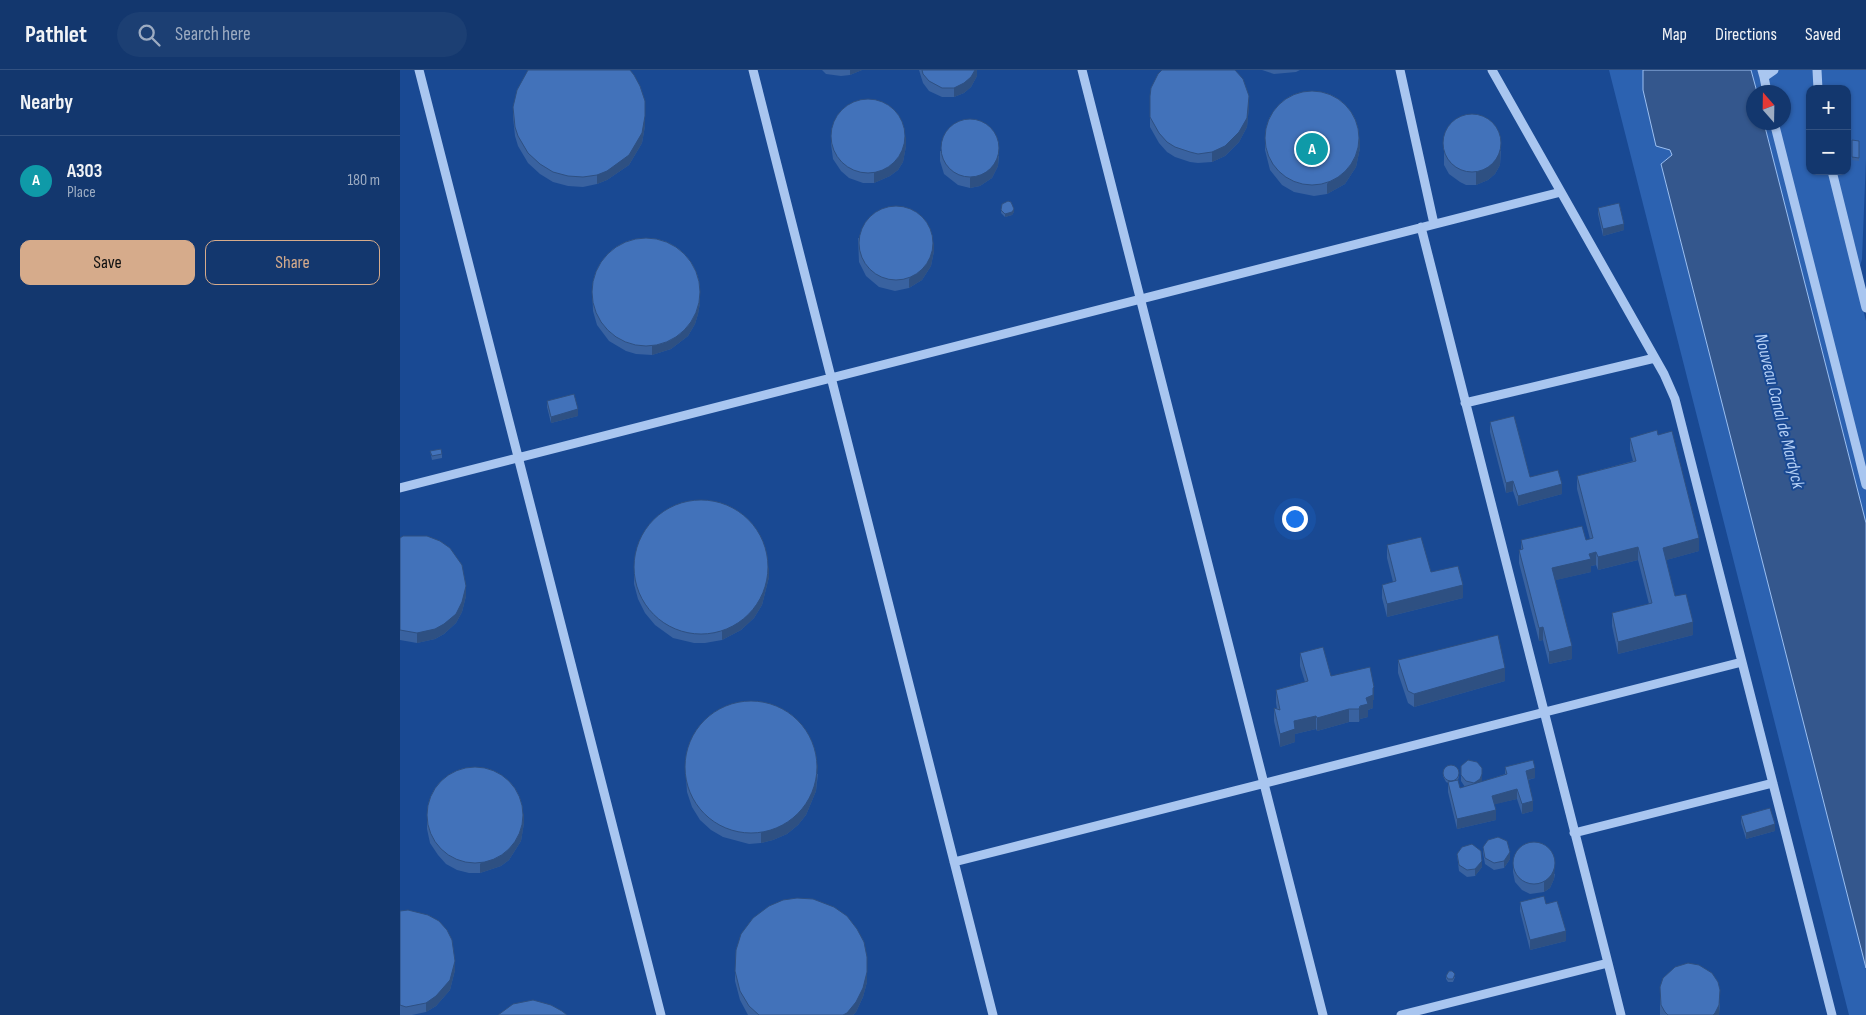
<!DOCTYPE html>
<meta charset="utf-8">
<style>
:root{--surface:#13376e;--page:#1c3f73;--text:#f1f3f6;--muted:#9dacc2;--line:#325181;--accent:#d6ab8b}
body{margin:0;font-family:"Sofia Sans Condensed",sans-serif;background:var(--page);color:var(--text)}
.controls{position:absolute;right:15px;top:15px;display:grid;overflow:hidden;border-radius:10px;box-shadow:0 1px 4px #0004}
.controls button{width:45px;height:45px;display:grid;place-items:center;padding:0;border:0;border-bottom:1px solid var(--line);background:var(--surface);color:var(--text);font:25px sans-serif}
.compass{position:absolute;left:1346px;top:15px;width:45px;height:45px;border-radius:50%;background:var(--surface);box-shadow:0 1px 4px #0004;rotate:340deg}
.you{position:absolute;left:894px;top:448px;width:18px;height:18px;margin:-12px;border:4px solid #fff;border-radius:50%;background:#1a73e8;box-shadow:0 0 0 8px #1a73e833}
.badge{display:grid;place-items:center;width:32px;height:32px;border-radius:50%;background:var(--accent);color:#fff;font-size:16px;font-weight:700}
.pin{position:absolute;translate:-50% -50%;border:2px solid #fff;box-shadow:0 1px 5px #0006}
.list{margin:0;padding:0;list-style:none}
h2{display:flex;justify-content:space-between;align-items:center;height:65px;margin:0;padding:0 20px;font-size:21px}
h2 small{font-size:16px;font-weight:400;color:var(--muted)}
.list li{display:grid;grid-template-columns:32px 1fr auto;gap:15px;align-items:center;box-sizing:border-box;height:90px;padding:0 20px;border-top:1px solid var(--line)}
.list b{display:block;font-size:19px;white-space:nowrap}
.list p{margin:0;font-size:16px;white-space:nowrap;color:var(--muted)}
.list em{font-size:16px;font-style:normal;color:var(--muted)}
.actions{display:flex;gap:10px;padding:15px 20px}
.actions a{flex:1;padding:11px 0;border:1px solid var(--accent);border-radius:10px;text-align:center;font-size:18px;color:var(--accent)}
.actions .main{background:var(--accent);color:#111}
.icon{flex:none;width:28px;height:28px;fill:none;stroke:currentColor;stroke-width:2;stroke-linecap:round;stroke-linejoin:round}
.map{position:relative;flex:none;width:1466px;height:945px;overflow:hidden}
header{display:flex;align-items:center;gap:30px;box-sizing:border-box;height:70px;padding:0 25px;background:var(--surface);border-bottom:1px solid var(--line)}
header strong{font-size:24px}
nav{display:flex;gap:28px;margin-inline-start:auto;font-size:18px}
.search{width:350px;height:45px;background:var(--page);display:flex;align-items:center;gap:12px;box-sizing:border-box;padding:0 18px;border-radius:28px;color:var(--muted);font-size:19px}
main{display:flex}
aside{flex:1;background:var(--surface)}
.map>svg:first-child{display:block}
.green{fill:#2c62b1;fill-rule:evenodd}
.water{fill:#34578d;stroke:#9cc0f2}
.lines{fill:none;stroke-linecap:round;stroke-linejoin:round}
.minor{stroke:#a9c6f0;stroke-width:9}
.wall{fill:#3962a0}
.shaded-wall{fill:#2e5082}
.building{fill:#4272ba;stroke:#2e5082}
.labels{text-anchor:middle;stroke-width:4;stroke-linejoin:round;paint-order:stroke}
.water-label{font-size:18px;font-style:italic;fill:#b5d0f6;stroke:#194993}
</style>
<header>
<strong>Pathlet</strong>
<div class="search"><svg class="icon" aria-label="search" viewBox="0 0 24 24"><circle cx="10" cy="10" r="6"/><path d="M15 15l6 6"/></svg>Search here</div>
<nav><a>Map</a><a>Directions</a><a>Saved</a></nav>
</header>
<main>
<aside>
<h2>Nearby<small></small></h2>
<ul class="list">
<li><span class="badge" style="background:#0f9aa8">A</span><div><b>A303</b><p>Place</p></div><em>180 m</em></li>
</ul>
<div class="actions"><a class="main">Save</a><a>Share</a></div>
</aside>
<div class="map">
<svg width="1466" height="945" viewBox="0 0 1466 945">
<rect width="100%" height="100%" fill="#194993"/>
<path class="green" d="M1209,0H1243V20L1256,75L1271,80L1272,85L1261,94L1466,898V945H1449Z
M1351,0H1466V89L1462,189L1456,211L1466,251V453L1364,53L1384,52V22H1357ZM1410,19H1447V101H1410Z"/>
<path class="water" d="M1243,0H1351L1357,22H1354V52L1364,53L1466,453V898L1261,94L1272,85L1270,80L1256,76L1243,20Z"/>
<g class="lines">
<path class="minor" d="M19,0L261,945
M353,0L593,945
M682,0L923,945
M1000,0L1034,154
M1092,0L1264,304L1275,329L1432,945
M1362,0L1364,7L1374,0
M1417,0L1418,19
M1364,7L1367,22
M1374,52L1466,415
M1432,101L1466,238
M1021,157L1208,893
M1065,333L1255,288
M0,418L1161,122
M1174,763L1373,713
M554,792L1342,592
M1001,945L1208,893L1221,945"/>
</g>
<path class="wall" d="M422,0H462L450,5L441,6L426,4Z
M519,0H577V6L571,17L564,23L554,27H542L529,21L523,13Z
M862,0H900L896,2L874,4Z
M750,26L849,36L847,57L839,72L825,86L812,92L798,93L790,92L775,87L767,82L759,73L750,57Z
M113,37L245,56L242,73L229,95L207,110L197,114L183,117L168,116L153,112L140,104L128,93L118,76L115,66L113,47Z
M431,65L506,76L503,92L498,100L490,106L474,113H463L449,108L441,101L433,89L431,74Z
M1044,66L1101,81L1100,95L1095,104L1088,110L1076,115H1066L1060,112L1049,104L1044,95Z
M865,70L960,78L956,97L945,114L927,124L914,126L894,122L882,115L870,100L865,80Z
M1459,71V91L1452,90V87Z
M540,81L599,86L598,96L592,108L580,116L570,118L558,115L544,104L540,91Z
M602,134L614,142L612,145L605,147L601,143Z
M1198,138L1224,160L1203,166L1198,144Z
M458,168L534,181L531,196L522,210L509,218L495,221L479,217L466,206L459,192Z
M192,217L300,233L298,244L295,254L288,266L271,279L252,285L236,284L226,281L209,271L197,255L193,241Z
M147,331L178,346L151,353L147,337Z
M1090,352L1130,407L1162,424L1118,436L1113,421L1106,423L1090,362Z
M1230,368L1299,481L1266,490L1275,526L1293,565L1218,584L1212,556V543L1249,534L1238,490L1198,500L1196,495L1191,496V502L1155,510L1172,589L1149,594L1143,570L1139,571L1119,493V480H1121V470H1186L1190,469L1177,419V406L1233,391L1230,380Z
M30,381L42,384V388L32,390Z
M0,468L66,526L62,542L56,553L44,564L35,569L17,573L0,570Z
M987,475L1063,528L987,547L982,528V515L993,512L987,488Z
M234,505L369,507L362,535L354,548L341,560L322,570L305,573H294L273,568L255,555L245,543L238,529L234,514Z
M900,583L931,606L974,630H973V638L968,640V647L960,649L959,652H949L917,661L916,659L895,664V672L880,677L874,651V638L877,639L876,633V620L905,612L900,596Z
M998,590L1105,611L1014,637L1008,633L998,603Z
M285,694L418,704L416,721L406,745L398,755L387,764L373,770L361,773L349,774L323,767L311,760L300,750L292,737L287,722Z
M1061,696L1082,711V712L1105,704V697L1135,708L1128,710L1133,741L1122,744L1117,729L1094,734L1096,750L1057,759L1048,722V713L1046,712L1043,706V703L1059,706L1058,710L1060,718L1065,717L1061,711Z
M1341,746L1375,761L1346,769L1341,753Z
M27,750L124,753L121,771L109,790L101,796L80,803H69L57,800L46,794L38,785L30,773L27,759Z
M1083,777L1110,789L1104,798L1094,800L1085,794L1083,783Z
M1057,784L1082,797L1075,806L1067,807L1059,801Z
M1113,793L1155,804L1154,809L1150,818L1144,822L1130,824L1122,820L1115,812L1113,802Z
M1120,832L1146,834L1166,871L1130,880L1120,841Z
M0,841L55,900L50,920L36,936L26,942L12,945H0Z
M467,887V912L463,927L456,942L453,945H348L340,930L335,911V901Z
M1046,906L1055,907L1053,912H1048L1046,909Z
M1260,917L1320,933L1319,945H1260Z"/>
<path class="shaded-wall" d="M450,0H462L450,5Z
M575,0H577V6L571,17L564,23L554,27V18Z
M849,26V36L847,57L839,72L825,86L812,92V82Z
M245,46V56L242,73L229,95L207,110L197,114V105Z
M506,66V76L503,92L498,100L490,106L474,113V103Z
M960,68V78L956,97L945,114L927,124V114Z
M1101,68L1100,95L1095,104L1088,110L1076,115V102Z
M599,77L598,96L592,108L580,116L570,118V108Z
M614,139V142L612,145L605,147V144Z
M1224,154V160L1203,166V159Z
M534,172V181L531,196L522,210L509,218V209Z
M300,223V233L298,244L295,254L288,266L271,279L252,285V275Z
M178,339V346L151,353V347Z
M1113,411V421L1106,423V413Z
M1162,414V424L1118,436V426Z
M1299,468V481L1263,491V478Z
M1238,477V490L1198,500V487Z
M1196,482V495L1191,496V502L1152,511V498Z
M369,497V507L362,535L354,548L341,560L322,570V560Z
M1063,515V528L987,547V534Z
M66,516V526L62,542L56,553L44,564L35,569L17,573V563Z
M1293,552V565L1218,584V572Z
M1143,557V570L1139,571V558Z
M1172,576V589L1149,594V582Z
M1105,598V611L1014,637V624Z
M974,617V630H973V638L968,640V647L960,649L959,652V639L973,618Z
M949,639V652L917,661V648Z
M916,646V659L895,664V672L880,677V664L894,651Z
M418,694L416,721L406,745L398,755L387,764L373,770L361,773V763Z
M1135,698V708L1126,710V701Z
M1082,704V711L1080,715L1074,719V713Z
M1117,719V729L1092,735V726Z
M1133,731V741L1122,744V734Z
M1096,740V750L1057,759V749Z
M124,743V753L121,771L109,790L101,796L80,803V794Z
M1375,754V761L1346,769V763Z
M1110,782V789L1104,798V791Z
M1082,791V797L1075,806V799Z
M1155,795L1154,809L1150,818L1144,822V812Z
M1166,861V871L1130,880V870Z
M55,891V900L50,920L36,936L26,942V933Z
M467,902V912L463,927L456,942L453,945H443Z
M1320,920L1319,945H1313Z"/>
<path class="building" d="M128,0H230L234,5L240,16L245,31V46L242,63L229,85L207,101L197,105L183,107L168,106L153,102L140,94L128,83L118,66L115,57L113,37L117,20Z
M522,0H575L571,7L564,13L554,18H542L529,11L523,4Z
M762,0H835L843,9L849,26L847,48L839,62L825,76L812,82L798,84L790,82L775,77L767,72L759,63L750,47V26L751,18L758,4Z
M865 68a47 47 0 1 1 94 0a47 47 0 1 1-94 0Z
M431 66a37 37 0 1 1 74 0a37 37 0 1 1-74 0Z
M1043 73a29 29 0 1 1 58 0a29 29 0 1 1-58 0Z
M541 78a29 29 0 1 1 58 0a29 29 0 1 1-58 0Z
M1452,70L1459,71V88L1452,87Z
M608,131L611,132L614,139L612,142L605,144L601,140L602,134Z
M1219,133L1224,154L1203,159L1198,138Z
M459 173a37 37 0 1 1 74 0a37 37 0 1 1-74 0Z
M192 222a54 54 0 1 1 108 0a54 54 0 1 1-108 0Z
M174,324L178,339L151,347L147,331Z
M1114,346L1130,407L1158,400L1162,414L1118,426L1113,411L1106,413L1090,352Z
M1257,360L1258,365L1272,361L1299,468L1263,478L1275,526L1286,524L1293,552L1218,572L1212,543L1252,533L1238,477L1198,487L1196,482L1189,484L1191,489L1152,498L1172,576L1149,582L1143,557L1139,558L1119,480L1123,479L1121,470L1182,456L1186,470L1193,468L1177,406L1236,391L1230,368Z
M41,379L42,384L32,386L30,381Z
M234 497a67 67 0 1 1 134 0a67 67 0 1 1-134 0Z
M3,466H27L40,471L50,478L62,495L66,516L62,532L56,544L44,554L35,559L17,563L0,560V468Z
M1021,467L1031,502L1058,496L1063,515L987,534L982,515L996,511L987,475Z
M1098,565L1105,598L1014,624L1008,621L998,590Z
M923,577L931,606L970,597L974,617L973,618V625L966,628L968,634L960,636L959,639H949L917,648L916,646L894,651L895,659L880,664L874,638L880,640L876,620L908,611L900,583Z
M285 697a66 66 0 1 1 132 0a66 66 0 1 1-132 0Z
M1068,690L1077,692L1082,698V704L1080,709L1074,713L1066,711L1061,705V696Z
M1133,690L1135,698L1126,701L1133,731L1122,734L1117,719L1092,726L1096,740L1057,749L1048,712L1058,710L1060,718L1107,704L1105,697Z
M1043 703a8 8 0 1 1 16 0a8 8 0 1 1-16 0Z
M27 745a48 48 0 1 1 96 0a48 48 0 1 1-96 0Z
M1370,738L1375,754L1346,763L1341,746Z
M1098,767L1107,771L1110,782L1104,791L1094,793L1085,788L1083,777L1088,770Z
M1113 793a21 21 0 1 1 42 0a21 21 0 1 1-42 0Z
M1072,774L1081,781L1082,791L1075,799L1067,800L1059,795L1057,784L1062,777Z
M1144,826L1146,834L1157,831L1166,861L1130,870L1120,832Z
M397,828L413,829L434,837L447,846L457,859L464,872L467,887V902L463,918L456,932L447,943L443,945H359L349,936L340,921L335,901L336,880L341,864L353,848L369,836L383,830Z
M8,840L28,845L39,851L47,860L52,870L55,891L50,910L36,926L26,933L6,937L0,935V841Z
M1288,893L1299,895L1312,903L1318,912L1320,920L1319,935L1315,943L1313,945H1268L1265,942L1261,935L1260,917L1263,908L1275,897Z
M1049,901H1052L1055,904L1053,909H1048L1046,906Z
M133,930L151,935L162,941L167,945H98L113,934Z"/>
<g class="labels">
<g class="water-label">
<text transform="translate(1380 341) rotate(76)" y="6">Nouveau Canal de Mardyck</text>
</g>
</g>
</svg>
<div class="controls">
<button>+</button>
<button>−</button>
</div>
<svg class="compass" viewBox="-18 -18 36 36"><path d="M0-13l5 13h-10z" fill="#e53935"/><path d="M0 13l5-13h-10z" fill="#9dacc2"/></svg>
<div class="you"></div>
<div class="pin badge" style="left:912px;top:79px;background:#0f9aa8">A</div>
</div>
</main>
